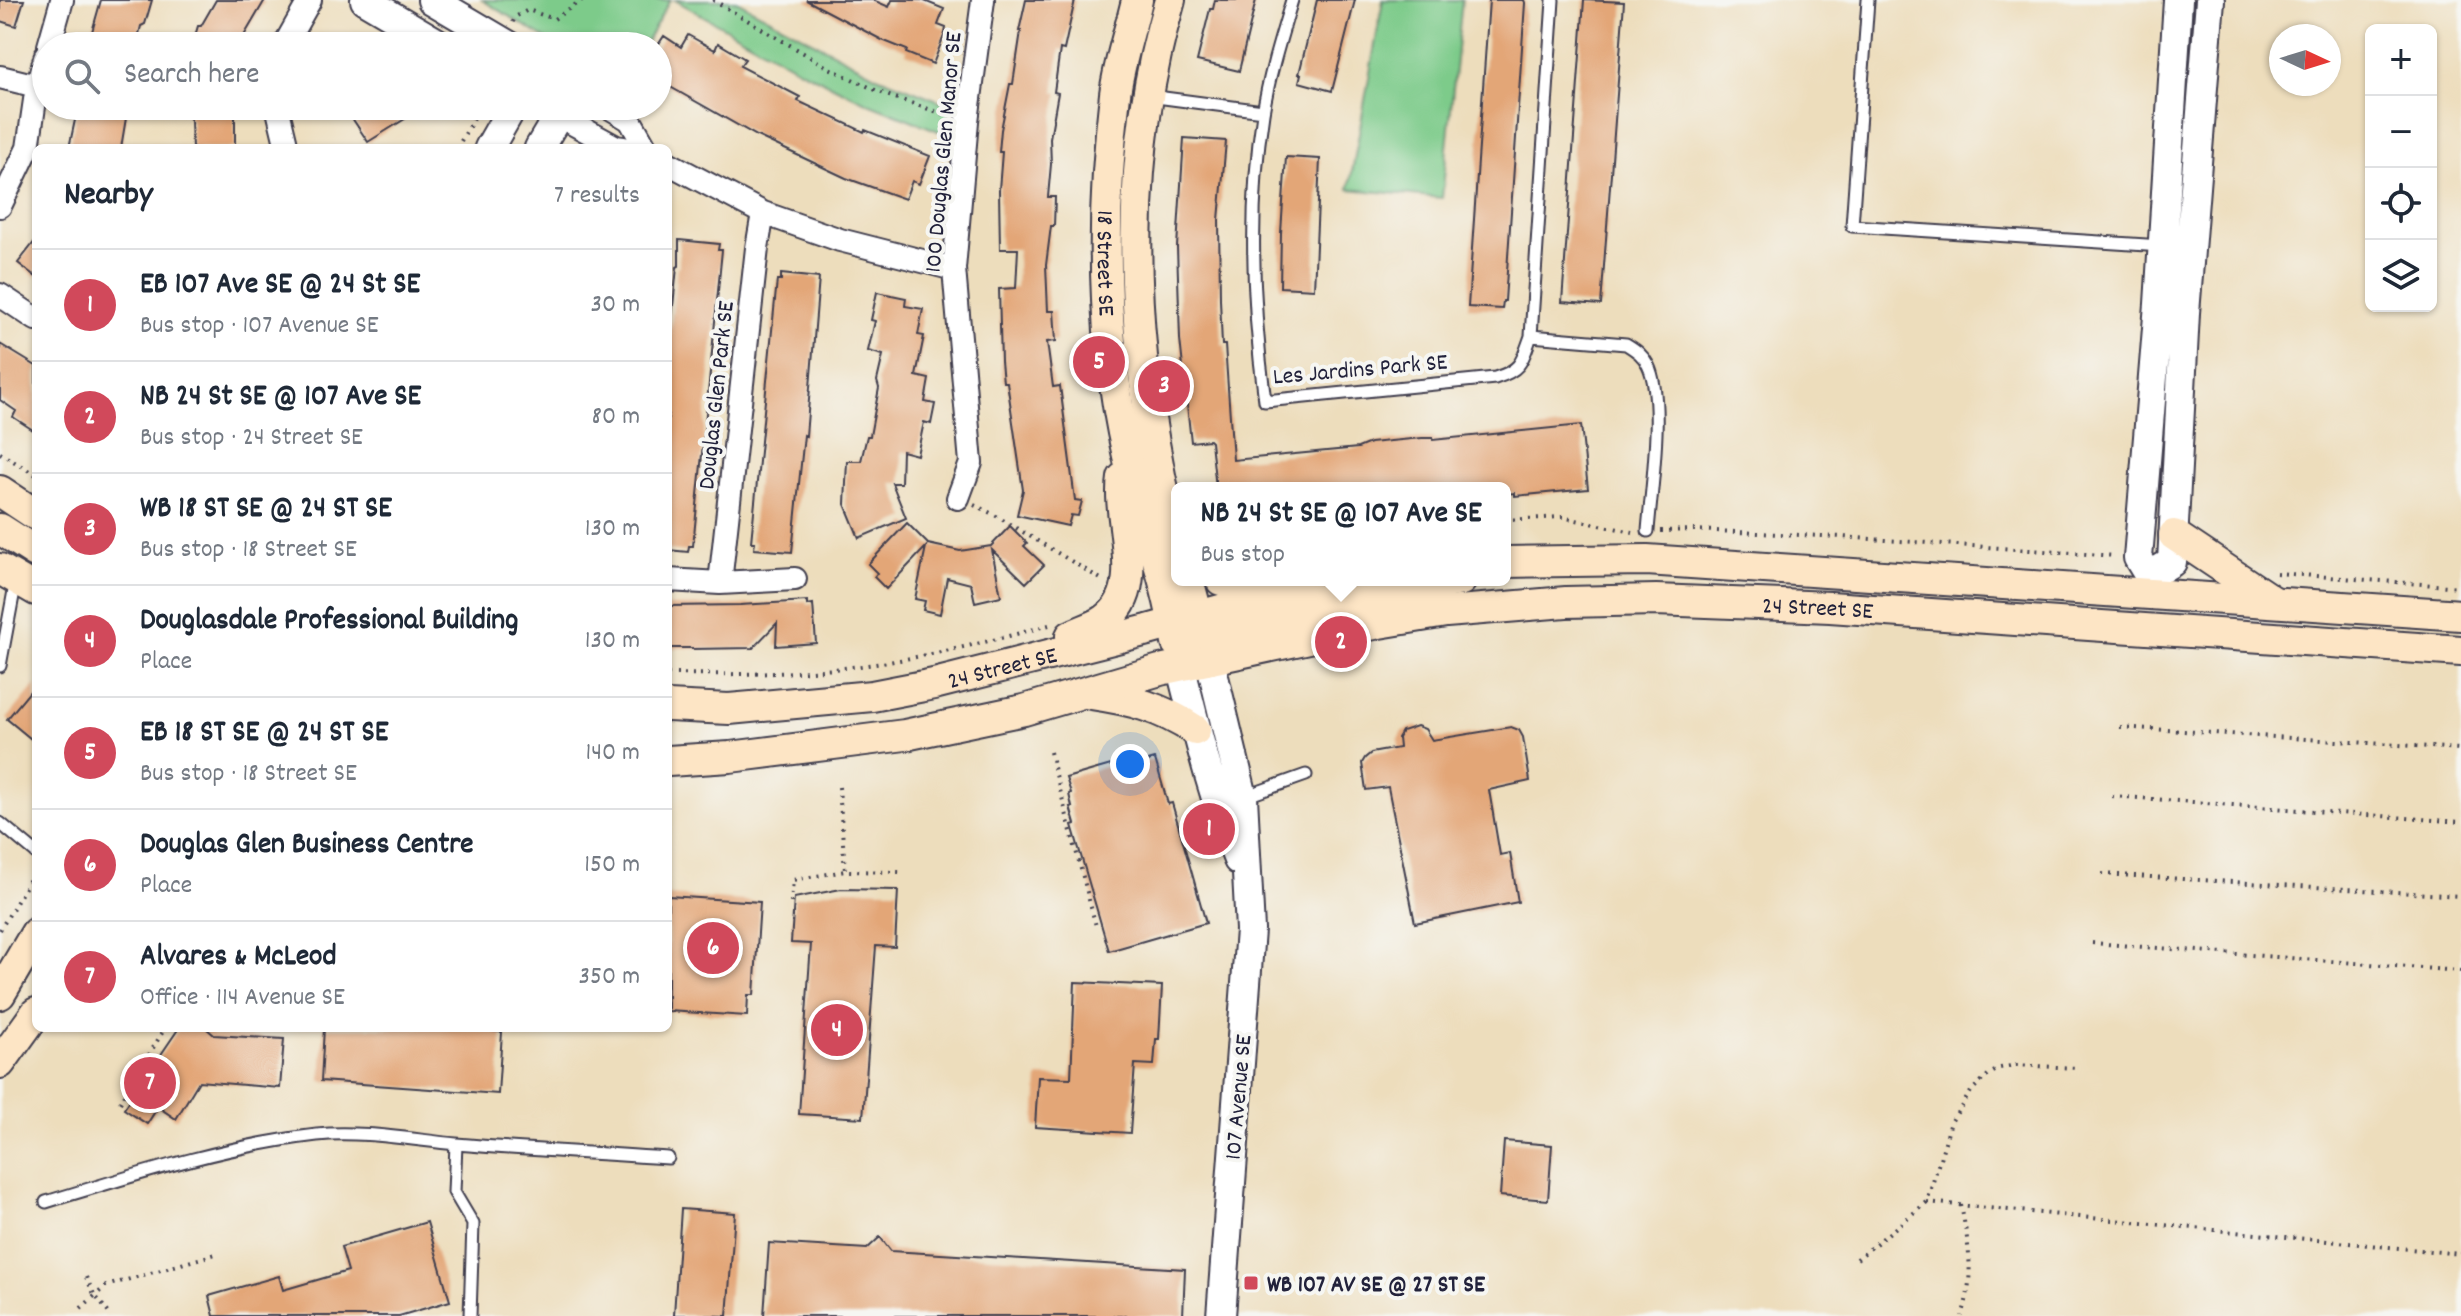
<!DOCTYPE html>
<meta charset="utf-8">
<style>
:root{--surface:#fff;--page:#f2f2f3;--text:#1f2937;--muted:#747a83;--line:#e0e1e3;--accent:#d1495b}
body{margin:0;font-family:Dekko,sans-serif;background:var(--page);color:var(--text)}
.controls{position:absolute;right:24px;top:24px;display:grid;overflow:hidden;border-radius:12px;box-shadow:0 2px 6px #0004}
.controls button{width:72px;height:72px;display:grid;place-items:center;padding:0;border:0;border-bottom:2px solid var(--line);background:var(--surface);color:var(--text);font:40px sans-serif}
.compass{position:absolute;left:2269px;top:24px;width:72px;height:72px;border-radius:50%;background:var(--surface);box-shadow:0 2px 6px #0004;rotate:94deg}
.you{position:absolute;left:1130px;top:764px;width:28px;height:28px;margin:-20px;border:6px solid #fff;border-radius:50%;background:#1a73e8;box-shadow:0 0 0 12px #1a73e833}
.badge{display:grid;place-items:center;width:52px;height:52px;border-radius:50%;background:var(--accent);color:#fff;font-size:26px;font-weight:700}
.pin{position:absolute;translate:-50% -50%;border:4px solid #fff;box-shadow:0 2px 8px #0006}
.popup{position:absolute;left:1171px;top:482px;width:340px;height:104px;box-sizing:border-box;display:grid;place-content:center;border-radius:12px;background:var(--surface);filter:drop-shadow(0 2px 6px #0005);font-size:26px;white-space:nowrap;color:var(--muted)}
.popup b{font-size:30px;color:var(--text)}
.popup::after{content:'';position:absolute;left:50%;top:100%;margin-left:-16px;border:16px solid transparent;border-top-color:var(--surface)}
.list{margin:0;padding:0;list-style:none}
h2{display:flex;justify-content:space-between;align-items:center;height:104px;margin:0;padding:0 32px;font-size:34px}
h2 small{font-size:26px;font-weight:400;color:var(--muted)}
.list li{display:grid;grid-template-columns:52px 1fr auto;gap:24px;align-items:center;box-sizing:border-box;height:112px;padding:0 32px;border-top:2px solid var(--line)}
.list b{display:block;font-size:30px;white-space:nowrap}
.list p{margin:0;font-size:26px;white-space:nowrap;color:var(--muted)}
.list em{font-size:26px;font-style:normal;color:var(--muted)}
.icon{flex:none;width:44px;height:44px;fill:none;stroke:currentColor;stroke-width:2;stroke-linecap:round;stroke-linejoin:round}
.map{position:relative;flex:none;width:2461px;height:1316px;overflow:hidden}
.search{position:absolute;background:var(--surface);box-shadow:0 2px 6px #0004;left:32px;top:32px;width:640px;height:88px;display:flex;align-items:center;gap:20px;box-sizing:border-box;padding:0 28px;border-radius:44px;color:var(--muted);font-size:30px}
.panel{position:absolute;background:var(--surface);box-shadow:0 2px 6px #0004;left:32px;top:144px;width:640px;height:888px;border-radius:12px}
.map>svg:first-child{display:block}
.green{fill:#7dcb8a;stroke:#507662;stroke-width:2}
.building{fill:#e3a677}
.lines{fill:none;stroke-linecap:round;stroke-linejoin:round}
.service-casing{stroke:#403e4e;stroke-width:15}
.minor-casing{stroke:#403e4e;stroke-width:26}
.tertiary-casing{stroke:#403e4e;stroke-width:32}
.secondary-casing{stroke:#403e4e;stroke-width:34}
.path{stroke:#403e4e;stroke-width:4;stroke-dasharray:2 6;stroke-linecap:butt}
.service{stroke:#fff;stroke-width:11}
.minor{stroke:#fff;stroke-width:22}
.tertiary{stroke:#fff;stroke-width:28}
.secondary{stroke:#fde5c5;stroke-width:30}
.poi-dot{fill:#d1495b;stroke:#f6f6f2;stroke-width:3}
.labels{text-anchor:middle;stroke-width:8;stroke-linejoin:round;paint-order:stroke}
.street-label{font-size:24px;fill:#22223b;stroke:#f6f6f2}
.poi-label{font-size:24px;font-weight:bold;fill:#22223b;stroke:#f6f6f2;text-anchor:start}
</style>
<div class="map">
<svg width="2461" height="1316" viewBox="0 0 2461 1316">
<rect width="100%" height="100%" fill="#f6f6f2"/>
<filter id="ink" filterUnits="userSpaceOnUse"><feTurbulence type="fractalNoise" baseFrequency=".0125" numOctaves="2"/><feDisplacementMap in="SourceGraphic" scale="16" xChannelSelector="R" yChannelSelector="G"/><feConvolveMatrix kernelMatrix="1 2 1 2 8 2 1 2 1" color-interpolation-filters="sRGB"/></filter>
<filter id="wash" filterUnits="userSpaceOnUse"><feTurbulence type="fractalNoise" baseFrequency=".006" numOctaves="4" result="noise"/><feDisplacementMap in="SourceGraphic" scale="32" xChannelSelector="R" yChannelSelector="G"/><feGaussianBlur stdDeviation="1.8" result="paint"/><feColorMatrix in="noise" values="0 0 0 0 0 0 0 0 0 0 0 0 0 0 0 0 0 1.4 0 .05"/><feComposite in="paint" operator="in"/></filter>
<g filter="url(#wash)">
<rect width="100%" height="100%" fill="#edddbc"/>
<path class="green" d="M482,0H670L644,46H558Z
M675,0H735L877,76L950,105L946,134L868,103L800,70Z
M1383,0H1462L1442,198L1349,189Z"/>
<g id="blocks">
<path class="building" d="M0,0H24L16,26L0,21Z
M101,0H152L145,24L141,26L136,46H88Z
M216,0H265L238,46H192L198,26H201Z
M806,0H873L889,7L892,0H922L944,9L938,25L946,28L945,33L933,64L906,53L907,50L882,40Z
M1026,0H1075L1064,50L1060,49L1054,92L1058,93L1050,138L1051,164L1048,197H1055L1054,226H1051L1046,265L1048,311H1054L1056,341L1047,342L1053,387L1060,386L1075,500L1082,501L1078,516L1071,515L1068,526L1017,515L1023,490L1007,382H1003L1001,361L999,289L1016,288L1018,249H1000L999,190L1002,152H999L1001,130L1010,84H1013L1021,31H1019Z
M1215,0H1256L1239,71L1197,61L1210,9H1213Z
M1317,0H1355L1332,91L1299,82L1301,74H1299Z
M1489,0H1524L1525,3L1505,301H1503L1502,309L1468,307Z
M1584,0L1624,2L1601,305L1562,302Z
M688,35L715,50L718,43L745,59L740,66L800,97L798,101L864,132L865,130L930,156L919,184L912,181L905,199L846,178L757,136L658,80V45L664,36L681,47Z
M78,106H128L121,148H69Z
M180,106H227V109H235V148H192L191,120Z
M344,106H401L408,117L368,142Z
M1184,138L1226,141L1219,220L1220,299L1222,345H1225L1233,460L1358,448L1370,443L1422,438H1433V440L1581,425L1588,489L1515,496V493L1505,494V488H1216L1211,442L1209,440L1191,442L1180,339L1177,247Z
M1286,157L1320,159L1314,289L1280,287L1281,233Z
M36,240V277L18,263Z
M679,240L719,244L718,250H722L693,546H689L688,552L668,550V355L677,267L679,266Z
M781,274L819,278L806,436L804,435L792,552L754,549L755,542H751L777,280H781Z
M877,292L906,298L905,306L923,309L918,335L924,336L916,376L929,379L925,402L935,404L931,424L924,422L917,455L902,451L901,483H892L906,518L859,538L845,504L847,461H861L867,436H870L879,388L877,381L883,355L868,351L875,321L871,320Z
M0,344L36,366V432L13,417L16,411L0,400Z
M907,523L928,544L960,551L991,546L1010,526L1027,543L1024,546L1044,565L1026,583L992,550L1001,596L975,602L971,584L947,578L940,614L923,610L925,601L915,599L926,547L886,589L874,577L877,573L868,564Z
M807,601V605L813,604L816,643L776,646L777,623L753,648L692,649V648H668V606L740,605Z
M36,684V743L7,719Z
M1417,726L1425,729L1432,740L1511,727L1519,730L1523,737L1530,781L1489,790L1500,855L1510,853L1518,902L1415,923L1388,787L1366,790L1362,763L1365,758L1371,753L1399,748L1398,738L1402,731Z
M1142,756L1144,762L1155,759L1168,804L1172,803L1206,923L1109,951L1072,825L1075,824L1070,807H1072L1069,794L1071,793L1066,778Z
M841,889L898,890L895,947L876,946L863,1118L799,1114L811,944L791,943L794,898Z
M668,896L760,902L754,995H748L747,1016L668,1011Z
M1075,982L1162,986L1159,1039H1156L1154,1065L1135,1064L1130,1133L1035,1127L1038,1077L1071,1078Z
M179,1028H206L214,1035L284,1039L280,1088L199,1081L176,1119L158,1107L147,1124L124,1109Z
M324,1028H455L502,1032L498,1094L321,1081Z
M1504,1141L1552,1145L1548,1200L1500,1196Z
M681,1209L735,1213L727,1316L674,1315Z
M427,1222L450,1301L399,1316H214L209,1296L279,1276L283,1290L348,1271L341,1247Z
M880,1237L891,1251L1185,1269L1183,1316H764L769,1243L867,1249Z"/>
</g>
</g>
<g filter="url(#ink)">
<use href="#blocks" fill-opacity="0" stroke="#403e4e" stroke-width="2"/>
<g class="lines">
<defs>
<path id="service" d="M1292,0C1281,37 1269,75 1263,113C1248,209 1252,305 1265,401L1495,378C1522,370 1522,361 1531,336L1553,0
M1868,0L1852,226L2162,246
M1149,96L1263,111
M1531,336L1626,344C1636,350 1643,355 1648,365C1665,399 1651,491 1648,531
M0,666L16,580
M1244,797L1306,775
M0,823L36,853
M456,1144L454,1192L473,1224L470,1316
M46,1202C135,1175 224,1146 317,1135C360,1130 413,1140 456,1144C527,1150 597,1153 668,1158"/>
<path id="minor" d="M49,46L62,0
M284,46L310,0
M0,77L37,86
M277,106L287,148
M541,106L616,147L623,148
M607,106L630,120L646,148
M668,163L763,213L840,240L954,269
M0,206L28,148L37,86L46,55
M0,295L36,319
M958,498L971,463L954,269L967,121L983,0
M668,580L720,583L757,248L763,213
M720,583L795,579"/>
<path id="tertiary" d="M365,0L443,46
M432,0L510,46
M489,148L513,106
M539,148L558,116V106
M2149,576L2172,562L2185,313L2210,0
M2147,594L2149,576L2138,558L2159,304L2178,0
M1210,660L1243,797L1250,930L1221,1316
M1180,665C1197,731 1212,796 1238,860"/>
<g id="secondary">
<path id="s1" d="M1137,0C1130,31 1119,63 1115,94C1101,214 1101,339 1128,456C1143,519 1168,579 1177,643"/>
<path d="M1170,0C1125,151 1129,317 1159,470C1163,494 1171,517 1177,540"/>
<path d="M0,491L36,515"/>
<path d="M0,529L36,552"/>
<path d="M2174,535L2274,602"/>
<path d="M1505,562L1647,560L2461,615"/>
<path d="M0,569L36,590"/>
<path d="M1188,580L1203,635"/>
<path d="M1221,580L1270,595"/>
<path d="M1071,636C1081,631 1095,627 1105,620C1149,589 1116,521 1123,478"/>
<path d="M1180,665L1192,641L1348,602L1461,580"/>
<path d="M1091,694C1132,700 1160,707 1195,730"/>
<path id="s2" d="M668,706L729,709L872,696L934,684L1148,630L1329,580"/>
<path id="s3" d="M668,761L730,757L905,735L1024,710L1160,670L1379,623L1446,612L1566,602L1656,600L1830,607L2461,651"/>
<path d="M0,994L36,933"/>
<path d="M0,1063L36,1013"/>
</g>
</defs>
<use href="#service" class="service-casing"/>
<use href="#minor" class="minor-casing"/>
<use href="#tertiary" class="tertiary-casing"/>
<use href="#secondary" class="secondary-casing"/>
<path class="path" d="M713,0L829,68L886,95L950,116
M513,22L515,17L528,10L554,19L582,0
M457,148L481,106
M0,453L36,475
M974,505L993,514L1104,581
M1505,520L1562,517L1633,532
M1661,531L1694,530L1842,537L2116,556
M2276,573L2461,587
M668,674C741,675 815,674 888,662C942,653 996,640 1049,625
M2120,727L2461,749
M1050,752L1097,930
M839,787L845,871
M2112,796L2461,822
M2102,874L2461,896
M791,903L793,880L845,871L901,872
M0,930L36,869
M2092,943L2461,971
M120,1103L165,1028
M1927,1202L2461,1254
M1961,1205C1969,1247 1975,1275 1962,1316
M1857,1259L1927,1202L1951,1122L1972,1090L1988,1075L2000,1068L2016,1065L2077,1068
M86,1277L94,1294L111,1316
M81,1308L106,1286L219,1253"/>
<use href="#service" class="service"/>
<use href="#minor" class="minor"/>
<use href="#tertiary" class="tertiary"/>
<use href="#secondary" class="secondary"/>
</g>
</g>
<rect class="poi-dot" x="1243" y="1275" width="16" height="16" rx="4"/>
<g class="labels">
<g class="street-label">
<text transform="translate(942 152) rotate(-85)" y="8">100 Douglas Glen Manor SE</text>
<text dy="8" stroke="none"><textPath href="#s1" startOffset="266">18 Street SE</textPath></text>
<text transform="translate(1360 368) rotate(-5)" y="8">Les Jardins Park SE</text>
<text transform="translate(715 395) rotate(-84)" y="8">Douglas Glen Park SE</text>
<text dy="8" stroke="none"><textPath href="#s3" startOffset="1166">24 Street SE</textPath></text>
<text dy="8" stroke="none"><textPath href="#s2" startOffset="338">24 Street SE</textPath></text>
<text transform="translate(1237 1097) rotate(-85)" y="8">107 Avenue SE</text>
</g>
<g class="poi-label">
<text x="1267" y="1291">WB 107 AV SE @ 27 ST SE</text>
</g>
</g>
</svg>
<div class="controls">
<button>+</button>
<button>−</button>
<button><svg class="icon" aria-label="locate" viewBox="0 0 24 24"><circle cx="12" cy="12" r="6"/><path d="M12 2v4M12 18v4M2 12h4M18 12h4"/></svg></button>
<button><svg class="icon" aria-label="layers" viewBox="0 0 24 24"><path d="M12 4l9 5-9 5-9-5zM3 14l9 5 9-5"/></svg></button>
</div>
<svg class="compass" viewBox="-18 -18 36 36"><path d="M0-13l5 13h-10z" fill="#e53935"/><path d="M0 13l5-13h-10z" fill="#747a83"/></svg>
<div class="you"></div>
<div class="pin badge" style="left:1209px;top:829px">1</div>
<div class="pin badge" style="left:1341px;top:642px">2</div>
<div class="popup"><b>NB 24 St SE @ 107 Ave SE</b>Bus stop</div>
<div class="pin badge" style="left:1164px;top:386px">3</div>
<div class="pin badge" style="left:837px;top:1030px">4</div>
<div class="pin badge" style="left:1099px;top:362px">5</div>
<div class="pin badge" style="left:713px;top:948px">6</div>
<div class="pin badge" style="left:150px;top:1083px">7</div>
<div class="search"><svg class="icon" aria-label="search" viewBox="0 0 24 24"><circle cx="10" cy="10" r="6"/><path d="M15 15l6 6"/></svg>Search here</div>
<section class="panel">
<h2>Nearby<small>7 results</small></h2>
<ul class="list">
<li><span class="badge">1</span><div><b>EB 107 Ave SE @ 24 St SE</b><p>Bus stop · 107 Avenue SE</p></div><em>30 m</em></li>
<li><span class="badge">2</span><div><b>NB 24 St SE @ 107 Ave SE</b><p>Bus stop · 24 Street SE</p></div><em>80 m</em></li>
<li><span class="badge">3</span><div><b>WB 18 ST SE @ 24 ST SE</b><p>Bus stop · 18 Street SE</p></div><em>130 m</em></li>
<li><span class="badge">4</span><div><b>Douglasdale Professional Building</b><p>Place</p></div><em>130 m</em></li>
<li><span class="badge">5</span><div><b>EB 18 ST SE @ 24 ST SE</b><p>Bus stop · 18 Street SE</p></div><em>140 m</em></li>
<li><span class="badge">6</span><div><b>Douglas Glen Business Centre</b><p>Place</p></div><em>150 m</em></li>
<li><span class="badge">7</span><div><b>Alvares &amp; McLeod</b><p>Office · 114 Avenue SE</p></div><em>350 m</em></li>
</ul>
</section>
</div>
